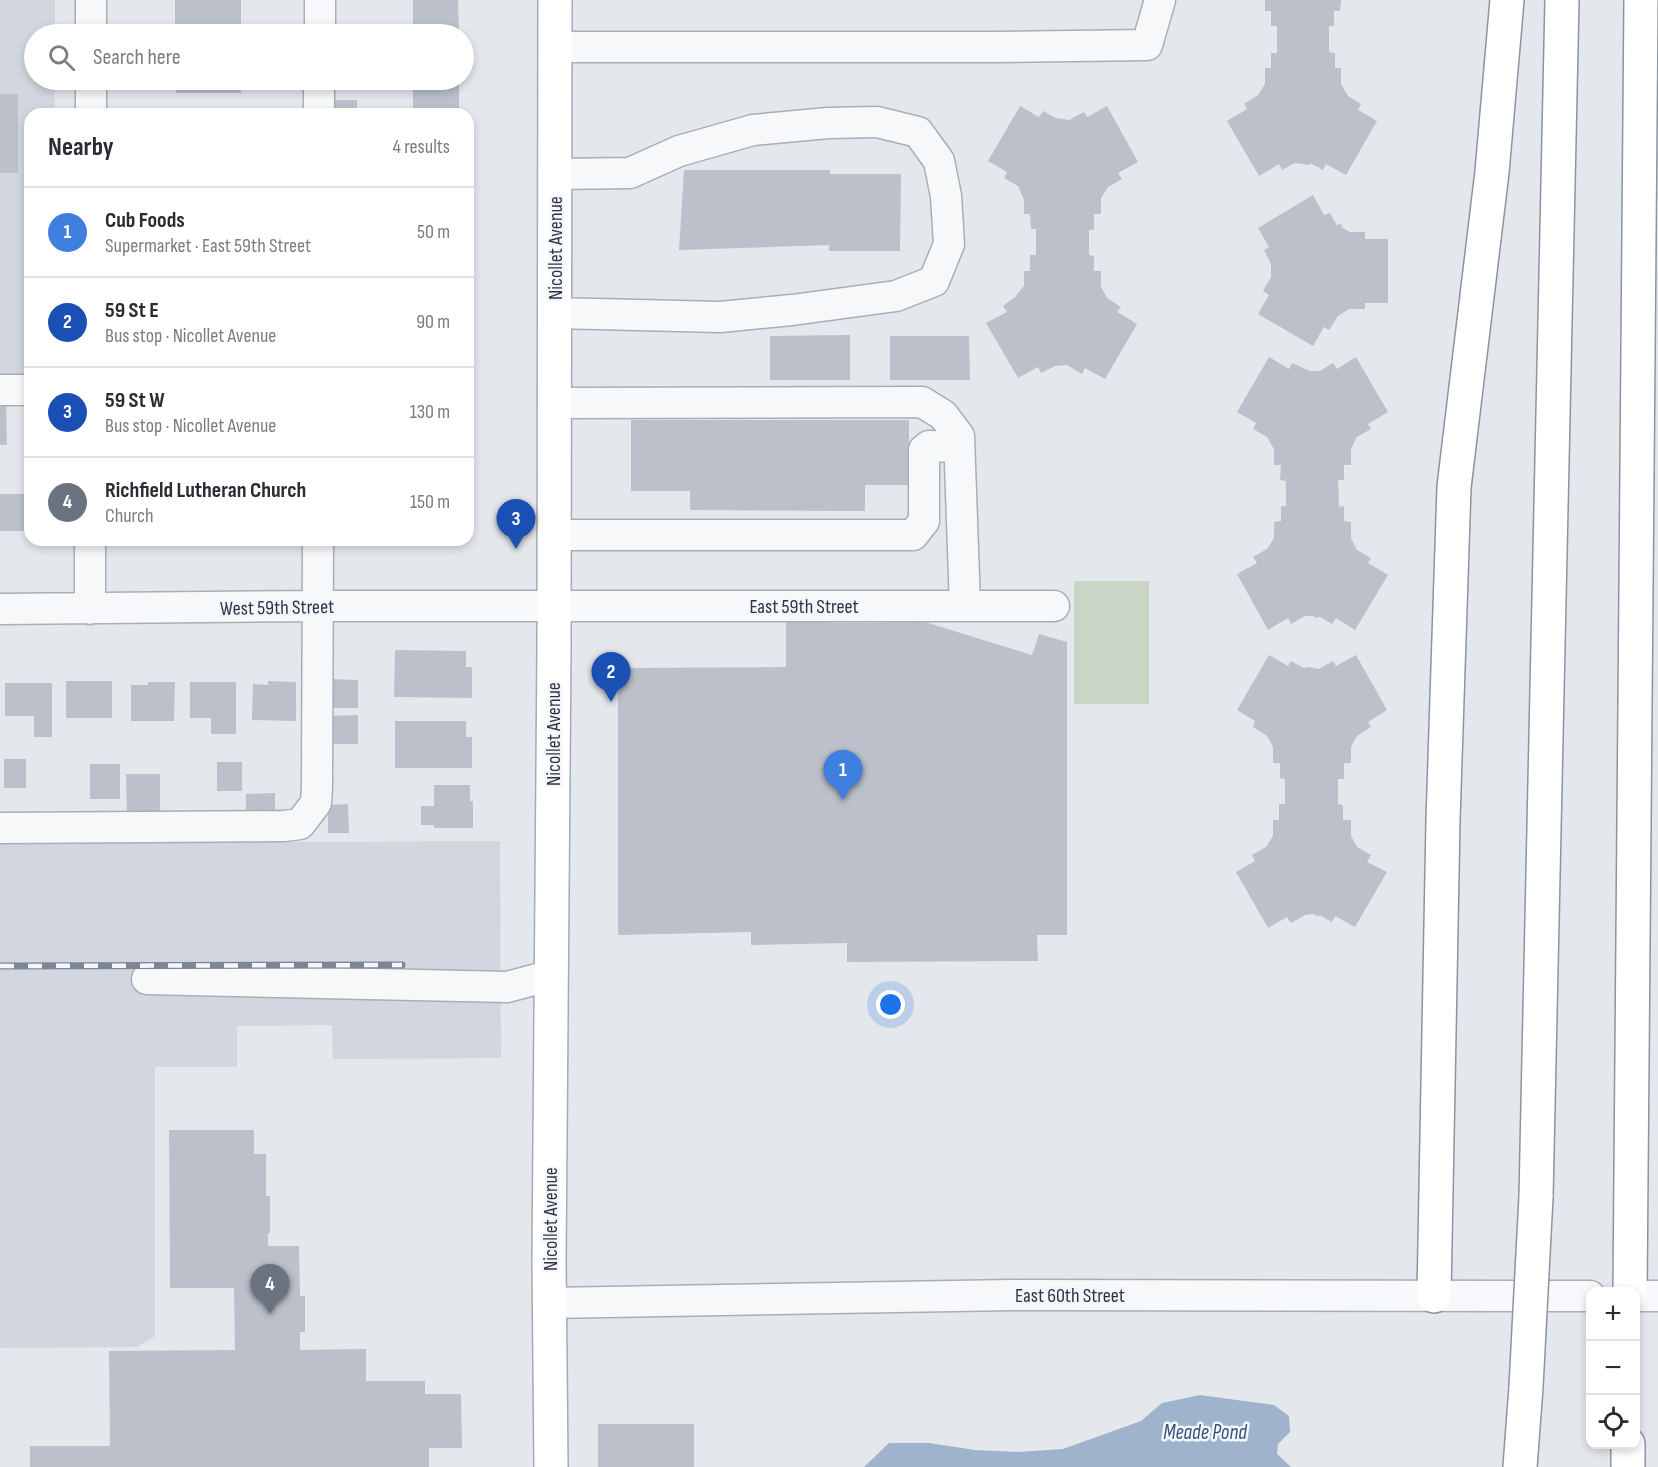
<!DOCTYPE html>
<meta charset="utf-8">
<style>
:root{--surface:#fff;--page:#f7f7f7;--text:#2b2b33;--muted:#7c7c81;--line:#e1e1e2;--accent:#2563eb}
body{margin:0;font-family:"Sofia Sans Condensed",sans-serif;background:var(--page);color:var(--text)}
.controls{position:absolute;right:18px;bottom:18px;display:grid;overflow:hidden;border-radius:12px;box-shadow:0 3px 9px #0003}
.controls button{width:54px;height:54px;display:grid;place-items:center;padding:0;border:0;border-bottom:2px solid var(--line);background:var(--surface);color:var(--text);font:30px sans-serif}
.you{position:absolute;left:891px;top:1005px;width:21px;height:21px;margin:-15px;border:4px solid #fff;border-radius:50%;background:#1a73e8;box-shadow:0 0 0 9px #1a73e833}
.badge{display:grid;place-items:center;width:39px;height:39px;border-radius:50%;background:var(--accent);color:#fff;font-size:20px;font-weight:700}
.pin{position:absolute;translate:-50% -50px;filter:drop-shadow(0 2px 3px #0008)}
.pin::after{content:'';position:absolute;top:32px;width:21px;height:18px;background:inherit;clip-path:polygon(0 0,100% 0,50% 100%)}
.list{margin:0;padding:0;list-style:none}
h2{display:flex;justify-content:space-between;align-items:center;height:78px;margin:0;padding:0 24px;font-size:26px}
h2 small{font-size:20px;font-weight:400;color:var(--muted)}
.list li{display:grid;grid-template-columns:39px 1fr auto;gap:18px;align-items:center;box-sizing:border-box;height:90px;padding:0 24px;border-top:2px solid var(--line)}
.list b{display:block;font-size:22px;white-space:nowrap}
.list p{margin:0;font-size:20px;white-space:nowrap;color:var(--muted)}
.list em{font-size:20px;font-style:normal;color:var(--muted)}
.icon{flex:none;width:33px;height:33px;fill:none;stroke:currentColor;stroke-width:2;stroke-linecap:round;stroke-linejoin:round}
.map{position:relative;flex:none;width:1658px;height:1467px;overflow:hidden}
.search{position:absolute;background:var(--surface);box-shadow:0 3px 9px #0003;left:24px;top:24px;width:450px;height:66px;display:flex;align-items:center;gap:15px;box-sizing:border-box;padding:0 21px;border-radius:33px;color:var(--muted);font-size:22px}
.panel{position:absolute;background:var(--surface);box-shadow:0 3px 9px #0003;left:24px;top:108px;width:450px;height:438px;border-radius:18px}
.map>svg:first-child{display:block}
.built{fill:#d2d6de}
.green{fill:#c9d6c5}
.water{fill:#9fb4cc}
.building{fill:#bbc0ca}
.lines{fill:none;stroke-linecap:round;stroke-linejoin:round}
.minor-casing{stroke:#a9aeb7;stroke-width:33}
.major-casing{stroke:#a3abb8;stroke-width:36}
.highway-casing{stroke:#8b94a3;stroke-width:36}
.minor{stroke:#f7f8fa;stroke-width:30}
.major{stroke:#fff;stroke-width:33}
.highway{stroke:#fff;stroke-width:33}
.rail-casing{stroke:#7d8696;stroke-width:7}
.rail{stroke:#f4f6f9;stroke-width:4.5;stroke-dasharray:14;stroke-linecap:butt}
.highway-bridge-casing{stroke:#8b94a3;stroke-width:36;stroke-linecap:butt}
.highway-bridge{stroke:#fff;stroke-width:33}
.labels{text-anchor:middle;stroke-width:5;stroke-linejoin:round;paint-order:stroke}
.street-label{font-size:20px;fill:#2b3445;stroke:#f4f6f9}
.water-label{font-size:21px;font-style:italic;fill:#34527a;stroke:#f4f6f9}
</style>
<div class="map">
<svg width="1658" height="1467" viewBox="0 0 1658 1467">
<rect width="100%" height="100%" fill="#e4e7ec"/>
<path class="built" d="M0,0H55V34H34V80H55L54,114H30V380H0Z
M500,841L501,1058L333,1059L332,1025L237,1026V1067H155V1336L138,1347L0,1348V843Z"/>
<path class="green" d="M1074,581H1149V704H1074Z"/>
<path class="water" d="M1200,1395L1274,1405L1289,1416L1290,1432L1278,1444L1277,1454L1291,1467H864L889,1443H929L975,1450L1018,1452L1063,1449L1141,1421L1162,1403Z"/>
<path class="building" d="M175,0H241V34H175Z
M413,0H458L459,34H413Z
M1265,0H1341L1340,11H1334V26H1329V52L1335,53V68H1341V84L1348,96L1361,104L1358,110L1377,121L1346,175L1326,164L1323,170L1310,163V165L1295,163L1282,170L1279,164L1259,176L1227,121L1247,109L1244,104L1258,95L1265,84V68H1271V53H1277V26H1271V11H1265Z
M176,80H241V93H176Z
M413,80H459V114H413Z
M0,94H18V173H0Z
M328,100H357V114H328Z
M1020,106L1039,117L1043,111L1056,118L1069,120L1084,112L1087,117L1107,106L1138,162L1118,173L1122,179L1108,187L1101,198V214H1094V230H1089V255L1094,256V271H1101V287L1107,298L1121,307L1117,312L1137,324L1105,379L1085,368L1082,374L1067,365L1055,366L1041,373L1038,367L1018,378L986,323L1007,312L1003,306L1015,297L1024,286V271H1030V255H1036V229H1031L1030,214H1024V200L1018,186L1004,178L1007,172L988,161Z
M175,109H241V114H175Z
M684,170H830V174H901L900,251H829V245L679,250Z
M1313,195L1324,215L1330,213L1337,226L1339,223L1343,226L1341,227L1350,232H1365V239H1388V303H1365V309H1349L1338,316L1329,330L1324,327L1313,346L1258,314L1269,295L1263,291L1271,277V264L1264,250L1269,247L1258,228Z
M850,335V380H770V336Z
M890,336H969L970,380H890Z
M1269,357L1289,369L1292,363L1310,371H1320L1333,363L1337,369L1356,357L1388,412L1368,424L1371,429L1357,437L1351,449V465H1344V480H1338L1339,507L1344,506V521L1351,522V538L1357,550L1371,558L1368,563L1388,575L1355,630L1336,618L1332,624L1320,617L1315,618L1314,616H1305L1291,624L1288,618L1268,630L1237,574L1257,563L1253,557L1267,549L1274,538V522L1281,521V506H1286V481L1280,480L1281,465H1274V449L1267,437L1253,429L1256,423L1237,412Z
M0,397H6L7,445H0Z
M631,420H909V485H865V511L690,510V491H631Z
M0,494H30V531H0Z
M419,540H457V543H419Z
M786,609H831V623L925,622L1032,655L1039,634L1067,642V935H1037L1038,961L847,962V943L751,945V932L618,935V668L786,667Z
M395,650L466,651V667H472V698L394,697Z
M1269,655L1288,666L1291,661L1304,668L1309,667L1319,669L1333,661L1336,666L1356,655L1387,710L1368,722L1371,727L1357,736L1351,747V763H1344V779H1338V804L1343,805V820H1351V836L1357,847L1371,855L1367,862L1387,872L1355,927L1335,916L1332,922L1319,915V917L1313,914L1305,915L1291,923L1287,917L1268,928L1236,872L1255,861L1252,855L1266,847L1273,836V820H1279V804H1285V779L1280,778V763H1273V747L1267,736L1253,727L1255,721L1237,710Z
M328,679L358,680V708H327Z
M66,681H112V718H66Z
M268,681L296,682V721L252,720L253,684L268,685Z
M148,682H175L174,721H131V685H148Z
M190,682H236V734H211V718H190Z
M5,683H52V737H34V716H5Z
M358,715V744H328V716Z
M395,721H466V737H472V768H395Z
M4,759H26V788H4Z
M217,762H242V791H217Z
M90,764H120V799H90Z
M126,774H160V815H127Z
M434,785H470V801H473V828H434V825H421V806H434Z
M275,793V818H246V794Z
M348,804L349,833H328V805Z
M169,1130H254V1154H266V1196H270V1233H268V1246H299L300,1296H305V1332H300V1350L366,1349V1381H425V1394H461L462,1448H429V1467H30V1446H110L109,1351L235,1350L234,1288H170Z
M598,1424H694V1467H598Z"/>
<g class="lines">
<defs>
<path id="minor" d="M91,34V0
M320,34V0
M555,47H996L1147,45L1160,0
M91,114V80
M319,114V80
M555,174L630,173L679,151L753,130L828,123L877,122L918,132L939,161L946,196L949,244L934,281L896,296L792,310L720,317L555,313
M0,390H30
M554,403L922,402L943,415L959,436L965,606
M553,535H913L924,521V450L929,446L959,447
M0,609L318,606H1054
M90,609V540
M0,828L284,826L300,824L316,803L317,787L318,540
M147,979L507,987L552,975
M1636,1296H1658
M550,1303L1013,1295L1590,1296"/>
<path id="major" d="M551,1467L549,1261L554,647L555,0"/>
<path id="highway" d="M1536,1197L1562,0
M1630,1292L1641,0
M1434,1296L1443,820L1454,487L1492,172L1507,0
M1520,1467L1526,1387
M1628,1467V1444"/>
</defs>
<use href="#minor" class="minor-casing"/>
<use href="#major" class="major-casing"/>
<use href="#highway" class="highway-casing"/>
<use href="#minor" class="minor"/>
<use href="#major" class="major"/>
<use href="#highway" class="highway"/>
<defs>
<path id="rail" d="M0,966L402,965"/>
</defs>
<use href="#rail" class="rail-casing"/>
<use href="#rail" class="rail"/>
<defs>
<path id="highway-bridge" d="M1526,1387L1536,1197"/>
</defs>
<use href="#highway-bridge" class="highway-bridge-casing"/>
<use href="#highway-bridge" class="highway-bridge"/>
</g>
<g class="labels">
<g class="street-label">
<text transform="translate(555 248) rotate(-90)" y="7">Nicollet Avenue</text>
<text x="804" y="613">East 59th Street</text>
<text transform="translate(277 607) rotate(-1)" y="7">West 59th Street</text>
<text transform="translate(553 734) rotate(-90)" y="7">Nicollet Avenue</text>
<text transform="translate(550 1219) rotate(-90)" y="7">Nicollet Avenue</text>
<text x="1070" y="1302">East 60th Street</text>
</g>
<g class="water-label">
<text x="1205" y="1439">Meade Pond</text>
</g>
</g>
</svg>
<div class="controls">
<button>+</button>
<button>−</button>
<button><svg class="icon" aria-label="locate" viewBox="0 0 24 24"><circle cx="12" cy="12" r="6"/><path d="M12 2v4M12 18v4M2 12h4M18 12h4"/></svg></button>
</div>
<div class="you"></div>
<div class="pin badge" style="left:843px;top:800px;background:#3f7fe0">1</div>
<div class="pin badge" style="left:611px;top:702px;background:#1a4fb4">2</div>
<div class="pin badge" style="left:516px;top:549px;background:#1a4fb4">3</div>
<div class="pin badge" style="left:270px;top:1314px;background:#6b7280">4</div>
<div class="search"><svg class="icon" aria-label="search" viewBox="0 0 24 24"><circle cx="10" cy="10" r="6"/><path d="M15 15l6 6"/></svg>Search here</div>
<section class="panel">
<h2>Nearby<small>4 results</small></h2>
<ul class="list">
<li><span class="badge" style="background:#3f7fe0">1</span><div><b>Cub Foods</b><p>Supermarket · East 59th Street</p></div><em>50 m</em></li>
<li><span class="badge" style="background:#1a4fb4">2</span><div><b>59 St E</b><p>Bus stop · Nicollet Avenue</p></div><em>90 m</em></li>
<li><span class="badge" style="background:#1a4fb4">3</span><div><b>59 St W</b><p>Bus stop · Nicollet Avenue</p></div><em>130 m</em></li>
<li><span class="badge" style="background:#6b7280">4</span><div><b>Richfield Lutheran Church</b><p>Church</p></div><em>150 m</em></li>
</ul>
</section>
</div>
